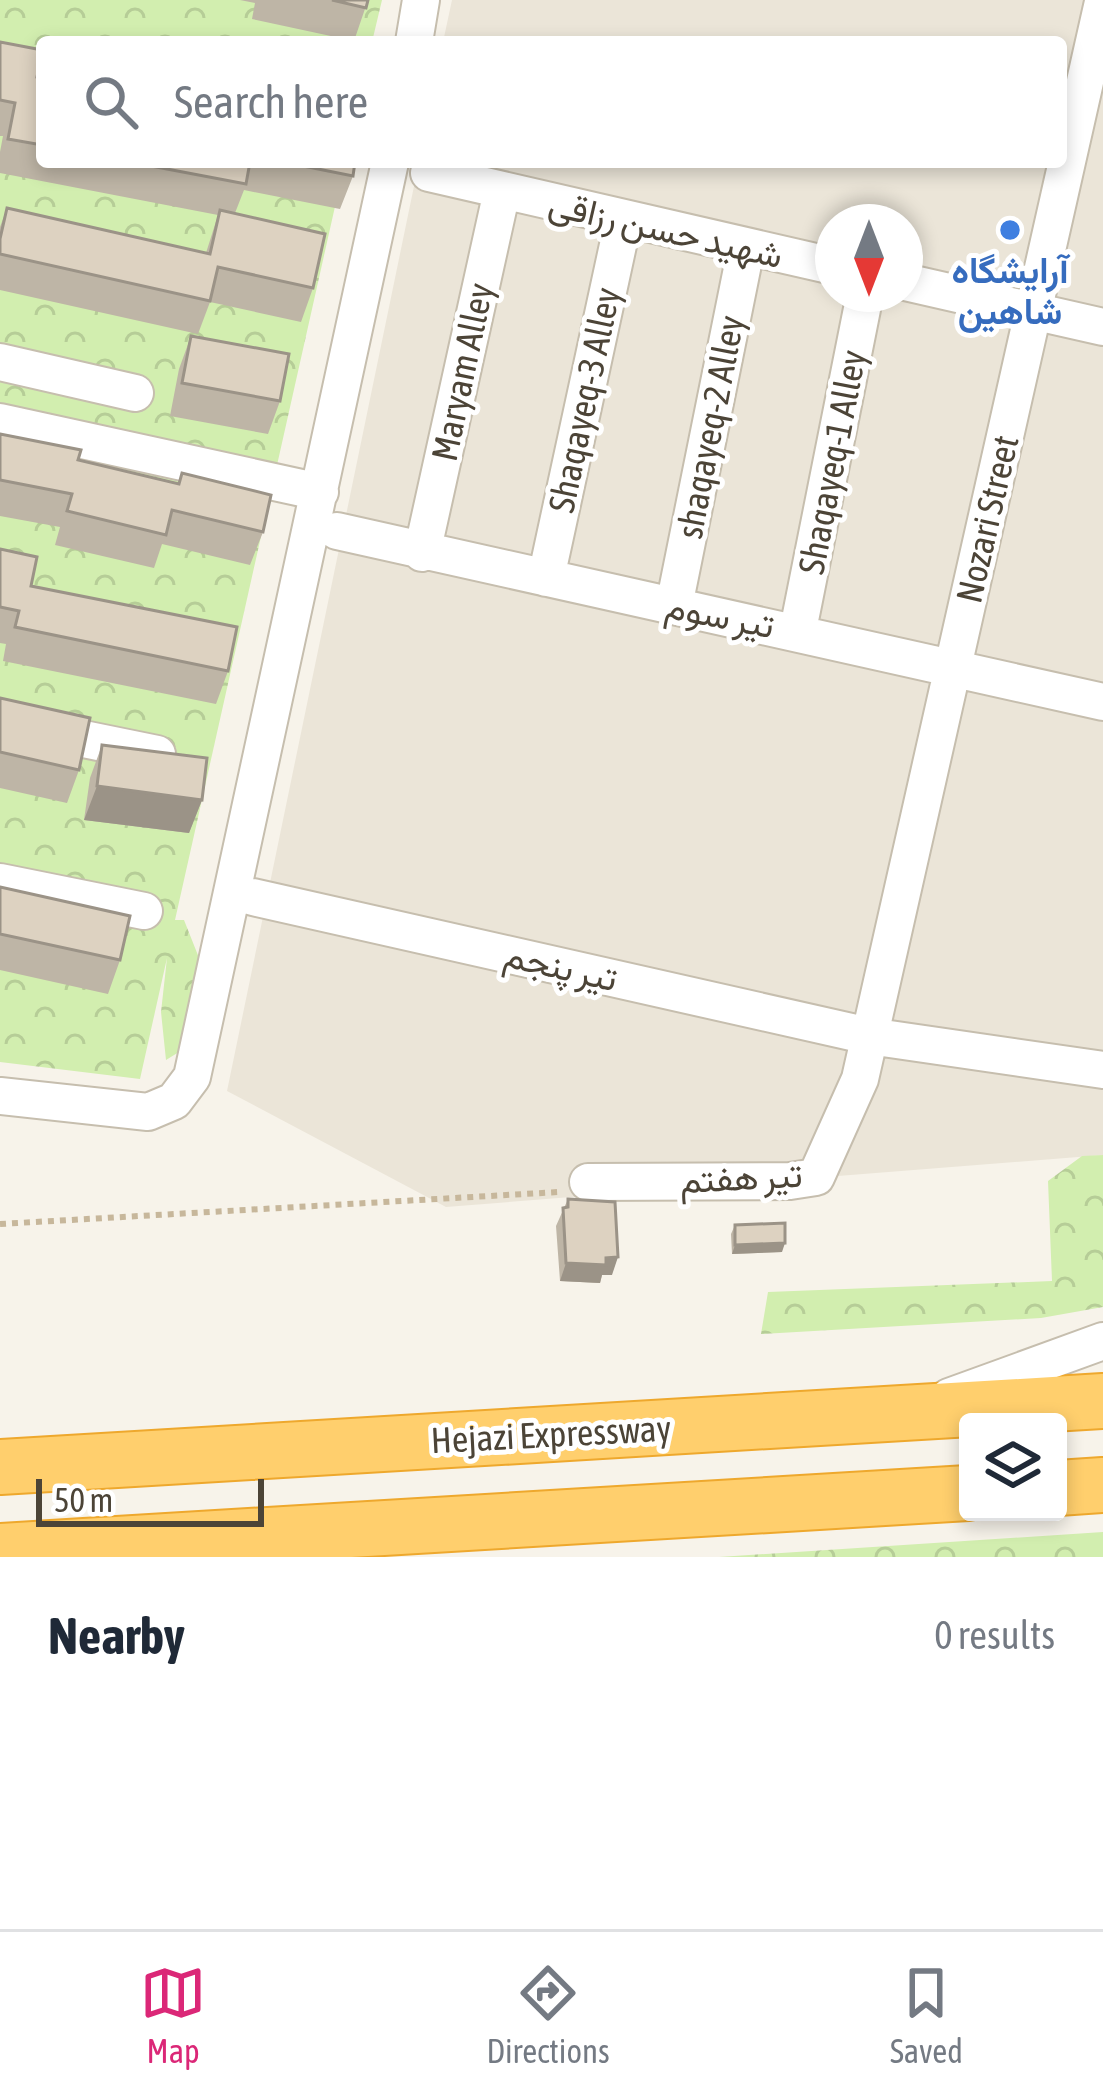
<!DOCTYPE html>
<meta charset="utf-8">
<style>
:root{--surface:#fff;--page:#f2f2f3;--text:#1f2937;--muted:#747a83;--line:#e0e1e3;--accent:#db2777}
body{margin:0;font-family:"Asap Condensed",Vazirmatn,sans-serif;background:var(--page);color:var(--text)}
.controls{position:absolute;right:36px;bottom:36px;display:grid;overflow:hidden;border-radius:12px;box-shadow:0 6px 18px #0003}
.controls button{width:108px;height:108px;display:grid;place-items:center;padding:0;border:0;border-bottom:3px solid var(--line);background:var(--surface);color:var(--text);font:60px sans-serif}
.compass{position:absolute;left:815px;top:204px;width:108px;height:108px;border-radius:50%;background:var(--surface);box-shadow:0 6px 18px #0003;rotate:180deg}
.scale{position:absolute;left:36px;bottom:30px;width:228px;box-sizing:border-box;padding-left:12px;border:6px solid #4c4437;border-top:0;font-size:33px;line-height:42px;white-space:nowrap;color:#4c4437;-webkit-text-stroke:9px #fff;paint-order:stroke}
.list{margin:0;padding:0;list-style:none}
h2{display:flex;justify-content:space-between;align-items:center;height:156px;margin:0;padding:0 48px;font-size:51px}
h2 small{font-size:39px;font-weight:400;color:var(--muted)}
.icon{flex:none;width:66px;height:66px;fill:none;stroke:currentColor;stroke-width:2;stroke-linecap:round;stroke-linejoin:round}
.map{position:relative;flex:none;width:1103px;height:1557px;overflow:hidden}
.search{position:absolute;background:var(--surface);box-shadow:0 6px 18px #0003;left:36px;right:36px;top:36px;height:132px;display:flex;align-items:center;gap:30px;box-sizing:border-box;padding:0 42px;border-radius:12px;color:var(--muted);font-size:45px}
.sheet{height:372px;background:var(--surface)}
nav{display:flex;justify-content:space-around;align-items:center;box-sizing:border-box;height:168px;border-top:3px solid var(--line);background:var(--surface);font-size:33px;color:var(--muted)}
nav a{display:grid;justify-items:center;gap:6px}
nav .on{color:var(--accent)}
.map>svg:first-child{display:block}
.residential{fill:#ebe5d8;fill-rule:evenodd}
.forest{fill:url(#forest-crowns)}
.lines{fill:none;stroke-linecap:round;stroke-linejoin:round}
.minor-casing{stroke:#c6beae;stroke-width:40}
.highway-casing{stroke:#eea82d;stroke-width:58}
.path{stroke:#c7b79b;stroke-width:6;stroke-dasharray:6 6;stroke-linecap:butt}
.minor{stroke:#fff;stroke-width:36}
.highway{stroke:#ffcf6d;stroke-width:54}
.wall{fill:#beb5a6}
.shaded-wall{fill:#9b9387}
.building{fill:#ddd2c1;stroke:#9b9387;stroke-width:3}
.shop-dot{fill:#3f7fe0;stroke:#fff;stroke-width:4.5}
.labels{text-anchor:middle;stroke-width:10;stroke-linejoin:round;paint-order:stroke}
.street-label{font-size:36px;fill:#4c4437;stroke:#fff}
.shop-label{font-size:36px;font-weight:bold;fill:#366cbe;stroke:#fff}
</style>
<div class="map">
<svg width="1103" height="1557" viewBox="0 0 1103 1557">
<defs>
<pattern id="forest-crowns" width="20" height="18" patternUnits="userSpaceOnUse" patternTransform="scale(3)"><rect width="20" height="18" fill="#d2eeaf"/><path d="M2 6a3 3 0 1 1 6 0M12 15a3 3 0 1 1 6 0" fill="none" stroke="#b6cd97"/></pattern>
</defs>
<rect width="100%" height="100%" fill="#f7f3ea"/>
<path class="residential" d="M452,0H1103V1155L446,1207L227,1091L419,162H1061V42H443ZM833,222H905V294H833Z"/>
<path class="forest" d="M0,0H382L372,42H42V162H345L175,920H184L205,973L187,1047L166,1060L161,1012L167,958L140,1079L0,1062Z
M1103,1155V1307L1041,1318L761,1334L768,1292L1052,1281L1048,1181L1082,1156Z
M1103,1532V1557H719L749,1555Z"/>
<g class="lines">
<defs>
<path id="minor" d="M414,42L421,0
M429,173L833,266
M905,282L1103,327
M0,362L135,393
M0,422L320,492
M337,531L1103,702
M422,553L502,191
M546,578L623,222
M674,606L746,249
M798,630L865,294
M0,722L157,754
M0,882L144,911
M253,897L869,1036L1103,1070
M0,1096L148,1112L174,1101L192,1077L390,162
M588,1182L790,1181L816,1177L860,1079L1103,2
M949,1397L1103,1341"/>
<path id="highway" d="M0,1467L1103,1401
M1058,1488L1103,1485
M0,1551L968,1493"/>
</defs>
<use href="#minor" class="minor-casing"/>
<use href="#highway" class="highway-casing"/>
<path class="path" d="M0,1224L559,1192"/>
<use href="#minor" class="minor"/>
<use href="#highway" class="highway"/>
</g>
<path class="wall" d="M240,0H368L354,41L252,19L255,3Z
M0,42L37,77L42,78V162H355L353,176L340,209L244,190L235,213L313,288L301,322L210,302L198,334L0,290V227L7,208L206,253L218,215L0,173V152L3,136H0Z
M191,336L280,401L268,434L170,416L179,369Z
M0,434L78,460L178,484L182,473L263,532L250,565L162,544L154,568L55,545L60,527L0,516Z
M0,549L31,586L228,671L216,704L3,661L6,644L0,643Z
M0,698L79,770L67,803L0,788Z
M102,745L202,800L189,833L84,820L90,778Z
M0,887L120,960L108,994L0,970Z
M568,1199L612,1275H602L600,1283L560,1281L556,1226Z
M735,1225L782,1252L732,1254L731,1234Z"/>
<path class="shaded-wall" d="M97,786L202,800L189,833L84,820Z
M785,1243L782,1252L732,1254L735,1245Z
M618,1257L612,1275H602L600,1283L560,1281L566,1263Z"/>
<path class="building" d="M332,0H368L366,8Z
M0,42L42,50L37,77L42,78V145L8,139L15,103L0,100Z
M130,162H250L246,184Z
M283,162H355L353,176Z
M7,208L210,254L220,210L325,234L313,288L218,267L210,301L0,254V239Z
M191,336L289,354L280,401L182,383Z
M0,434L81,450L78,460L179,484L182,473L271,495L263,532L172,510L166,535L67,511L72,494L0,480Z
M0,549L37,557L31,586L237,627L228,671L15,627L19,611L0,607Z
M0,698L90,718L79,770L0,752Z
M102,745L207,758L202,800L97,786Z
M0,887L130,916L120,960L0,934Z
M568,1199L615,1202L618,1257L606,1258V1265L566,1263L563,1208L568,1207Z
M785,1223V1243L735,1245V1225Z"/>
<circle class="shop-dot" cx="1010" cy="230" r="12"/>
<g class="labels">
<g class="street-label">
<text transform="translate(666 229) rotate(13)" y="13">شهید حسن رزاقی</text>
<text transform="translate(462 372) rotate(-78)" y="13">Maryam Alley</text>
<text transform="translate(584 400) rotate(-78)" y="13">Shaqayeq-3 Alley</text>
<text transform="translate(710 427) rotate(-79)" y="13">shaqayeq-2 Alley</text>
<text transform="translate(832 462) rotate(-79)" y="13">Shaqayeq-1 Alley</text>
<text transform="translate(987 519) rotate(-77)" y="13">Nozari Street</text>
<text transform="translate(720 615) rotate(11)" y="13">تیر سوم</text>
<text transform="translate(561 966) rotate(13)" y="13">تیر پنجم</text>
<text transform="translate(741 1177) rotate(-3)" y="13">تیر هفتم</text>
<text transform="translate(551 1434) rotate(-3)" y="13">Hejazi Expressway</text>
</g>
<g class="shop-label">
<text x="1010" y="283">آرایشگاه<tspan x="1010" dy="41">شاهین</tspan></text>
</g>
</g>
</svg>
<div class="controls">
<button><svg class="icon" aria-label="layers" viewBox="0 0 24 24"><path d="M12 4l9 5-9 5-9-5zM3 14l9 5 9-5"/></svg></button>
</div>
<svg class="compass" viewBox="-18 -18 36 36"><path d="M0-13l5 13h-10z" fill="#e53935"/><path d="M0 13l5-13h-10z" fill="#747a83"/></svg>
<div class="scale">50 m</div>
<div class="search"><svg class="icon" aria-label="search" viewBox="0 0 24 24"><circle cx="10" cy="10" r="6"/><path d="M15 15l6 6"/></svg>Search here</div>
</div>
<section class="sheet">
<h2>Nearby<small>0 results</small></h2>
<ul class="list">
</ul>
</section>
<nav>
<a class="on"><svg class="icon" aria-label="map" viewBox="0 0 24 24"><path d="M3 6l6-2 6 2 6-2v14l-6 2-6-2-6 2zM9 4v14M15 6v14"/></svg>Map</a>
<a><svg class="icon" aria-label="directions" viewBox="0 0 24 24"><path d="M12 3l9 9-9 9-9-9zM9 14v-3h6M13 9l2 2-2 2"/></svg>Directions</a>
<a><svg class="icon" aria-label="saved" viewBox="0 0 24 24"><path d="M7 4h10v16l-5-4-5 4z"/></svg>Saved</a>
</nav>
